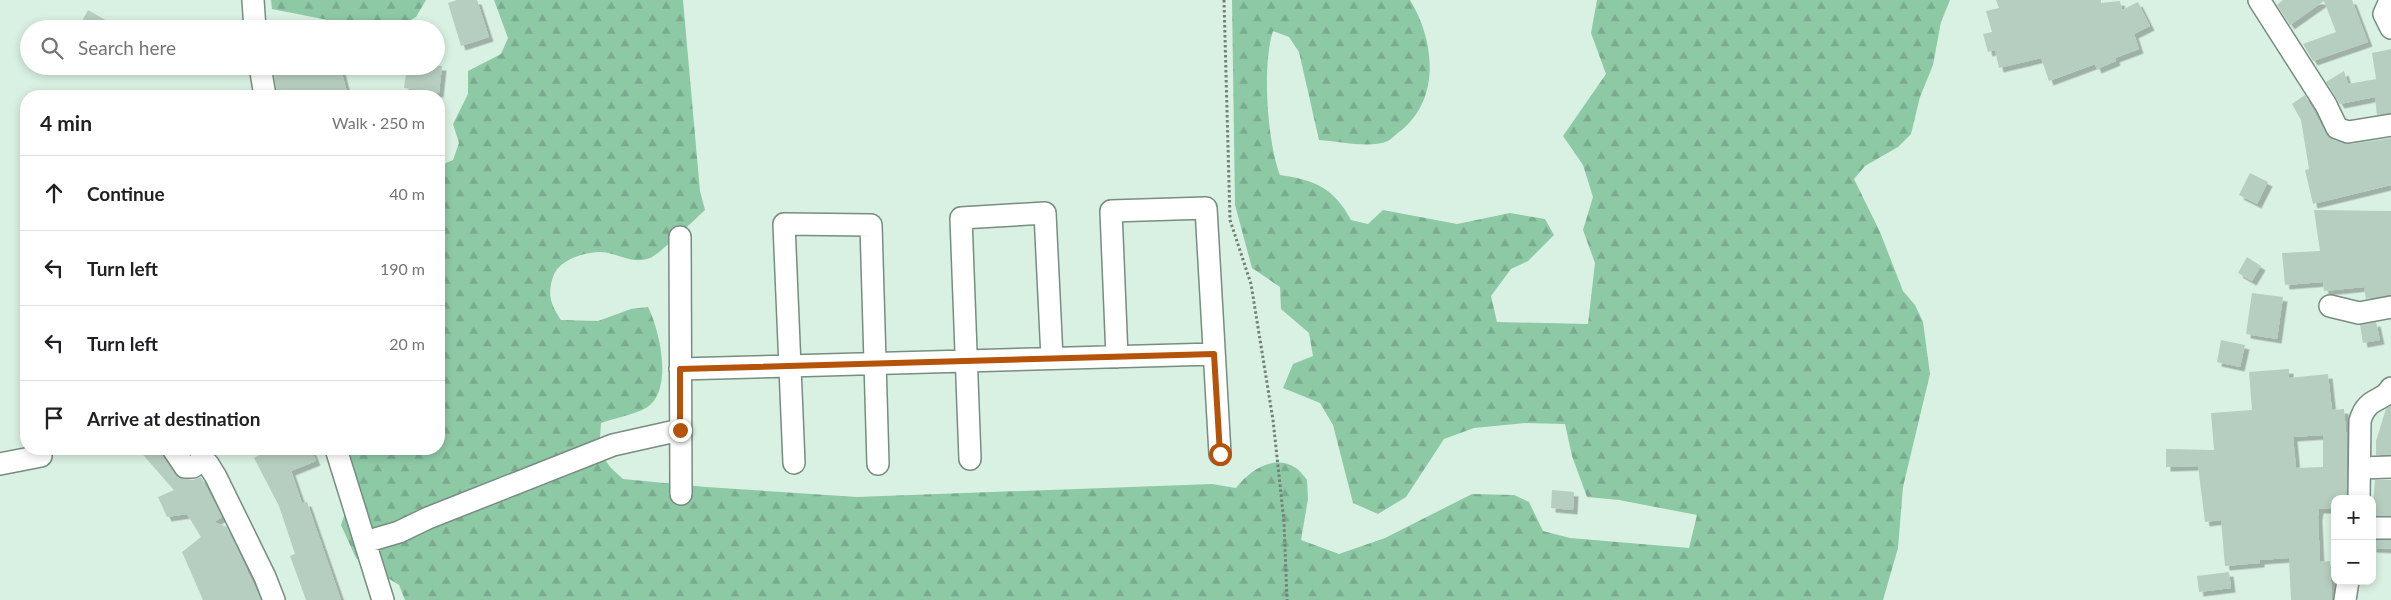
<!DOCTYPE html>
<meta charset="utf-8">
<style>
:root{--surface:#fff;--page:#f6f6f6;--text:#202124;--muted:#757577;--line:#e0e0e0}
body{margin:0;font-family:Lato,sans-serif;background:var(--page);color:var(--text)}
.controls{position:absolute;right:15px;bottom:15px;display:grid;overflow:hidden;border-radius:10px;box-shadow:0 2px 8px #0003}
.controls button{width:45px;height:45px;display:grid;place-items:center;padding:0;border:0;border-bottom:1px solid var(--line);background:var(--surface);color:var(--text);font:25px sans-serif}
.stop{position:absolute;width:15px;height:15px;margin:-11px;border:4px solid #b45309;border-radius:50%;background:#fff}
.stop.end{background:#b45309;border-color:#fff;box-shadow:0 1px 5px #0008}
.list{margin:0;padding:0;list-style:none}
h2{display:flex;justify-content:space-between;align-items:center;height:65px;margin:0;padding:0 20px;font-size:21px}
h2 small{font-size:16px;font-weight:400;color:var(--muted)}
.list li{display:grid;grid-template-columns:32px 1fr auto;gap:15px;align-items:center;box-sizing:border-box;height:75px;padding:0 20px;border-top:1px solid var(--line)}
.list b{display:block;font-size:19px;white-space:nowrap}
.list em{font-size:16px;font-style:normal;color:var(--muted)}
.icon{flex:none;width:28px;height:28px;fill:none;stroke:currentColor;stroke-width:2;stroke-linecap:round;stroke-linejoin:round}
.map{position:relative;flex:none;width:2391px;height:600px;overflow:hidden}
.search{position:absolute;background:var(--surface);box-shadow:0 2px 8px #0003;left:20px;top:20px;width:425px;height:55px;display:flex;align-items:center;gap:12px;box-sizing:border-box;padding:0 18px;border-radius:28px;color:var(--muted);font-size:19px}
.panel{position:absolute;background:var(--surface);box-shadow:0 2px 8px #0003;left:20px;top:90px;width:425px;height:365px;border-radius:20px}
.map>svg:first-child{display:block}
.forest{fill:url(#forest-firs)}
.building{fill:#b6cebf;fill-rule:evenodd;filter:url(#shadow)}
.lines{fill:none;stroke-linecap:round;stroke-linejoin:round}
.street-casing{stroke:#768d7f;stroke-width:24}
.path{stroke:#718177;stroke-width:3;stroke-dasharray:2.5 2.5;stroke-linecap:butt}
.street{stroke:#fff;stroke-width:21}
.route{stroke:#b45309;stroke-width:6}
</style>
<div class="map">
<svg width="2391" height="600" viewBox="0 0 2391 600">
<defs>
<pattern id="forest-firs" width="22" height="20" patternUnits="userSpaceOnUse" patternTransform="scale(1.25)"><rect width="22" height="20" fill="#8ec9a6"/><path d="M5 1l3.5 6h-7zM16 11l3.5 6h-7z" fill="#79ab8e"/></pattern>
<filter id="shadow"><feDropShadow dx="4.5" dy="4.5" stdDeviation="0" flood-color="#0004"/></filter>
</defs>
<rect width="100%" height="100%" fill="#d9f1e2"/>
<path class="forest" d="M271,0H426L416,17L395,29H345L338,22L272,9Z
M494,0H683L700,191L705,210C695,219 660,254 650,258C631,265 619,253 601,252C584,252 558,260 553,277C547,295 551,305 561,320L598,321L631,309L648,307C660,331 674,391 646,408C633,415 615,418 601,423L599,452L611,468L623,479L706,487L857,497L1212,484L1236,488C1249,471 1274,453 1296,468C1300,471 1304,476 1307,480L1308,499L1301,540L1339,554L1385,538L1472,494L1514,495L1529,502L1543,531L1570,538L1689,548L1697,515L1619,500L1587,497L1572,456L1565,424L1525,423L1474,428L1444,439L1406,497L1378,514L1353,503L1333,425L1320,403L1283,388L1293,364L1313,356L1309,333L1281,309L1280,287L1252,268L1235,205L1232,0H1410C1434,39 1441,96 1403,129C1398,132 1393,138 1388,141C1369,149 1339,141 1319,140L1299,52L1289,37L1273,31C1262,65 1267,141 1280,175C1315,180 1334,188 1351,220L1368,224L1383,210L1457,224L1510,213L1545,219L1554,235L1528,261L1511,269L1491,296L1497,322L1588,324L1595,263L1583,230L1593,197L1583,165L1563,136L1606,74L1591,33L1597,0H1950L1941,22L1933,65L1920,97L1911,134L1898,147L1865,166L1854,179L1880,232L1903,291L1915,305L1923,322L1930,374L1903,487L1898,548L1883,600H405L399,585L356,558L341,525L357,478L336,449H439V166L453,160L459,143L453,124L468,94V71L501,54L508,38Z"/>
<path class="building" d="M457,0H477L489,37L461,46L448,3Z
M1996,0H2101V3L2120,1L2122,10L2138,2L2150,26L2134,34L2139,49L2115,58L2116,61L2097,69L2095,64L2049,81L2041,58L1999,68L1995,50L1988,52L1983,34L1992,32L1986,11L1999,8Z
M2283,0H2352L2368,42L2313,61L2303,44L2336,32L2324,1L2290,25L2277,5Z
M88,10L121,29H78Z
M2391,49V113L2377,115L2375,97L2340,104L2326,82L2344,71L2348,84L2376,79L2372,53Z
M322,66H340L348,96H277L274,74L291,68L293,75Z
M407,66H442L439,93L404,88Z
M2305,95L2326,133L2333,140L2350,144L2391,138V185L2313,204L2305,170L2309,169L2301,120L2292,104Z
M2250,173L2268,182L2257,204L2239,195Z
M2314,210L2391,211V295L2366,299L2364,287L2324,291L2323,282L2285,285L2282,253L2320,251Z
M2247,257L2261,266L2252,281L2238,273Z
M2252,293L2283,297L2277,339L2246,334Z
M2376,322L2380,340L2363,343L2360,325Z
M2221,340L2245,345L2240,367L2217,362Z
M2289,369V378L2328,374L2332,410L2344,409L2347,443L2346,499H2335V509H2319L2318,517L2320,562L2330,561L2332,600H2291L2289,558L2260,560V563L2225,566L2221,520L2205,522L2198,466L2166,467V449L2214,450L2211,413L2252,410L2249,372ZM2323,435V467L2296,468L2293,437Z
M2391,406V455H2376V441L2386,409Z
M138,449H161L163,456L180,478L193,480L201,477L222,517L214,522L227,527L261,600H203L182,552L201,537L187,514L167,517L158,497L174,490Z
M271,449H311L316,461L291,471L302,503L307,502L341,600H306L290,556L295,554L279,506L254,458Z
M2375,480H2391V516H2372Z
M1552,490L1574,492L1573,510L1551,508Z
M2372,540H2391V549L2372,548Z
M2229,572L2231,588L2199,592L2197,576Z"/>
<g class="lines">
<defs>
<path id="street" d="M253,0L255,29
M2259,0L2326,105L2337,128L2348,132L2391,125
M2391,3L2388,5L2384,14L2391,28
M260,66L265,96
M680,237L681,494
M2330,306L2359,313L2391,307
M1117,357L1111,211L1206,208L1220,454
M680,369L1214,354
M173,449L185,467H193L201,461L208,464L216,477L265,577L274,600
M336,449L383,600
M970,459L961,218L1045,213L1052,358
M794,463L784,224L871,225L878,464
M0,464L41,456
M2361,468L2391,467
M2359,499L2360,421C2367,396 2383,403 2391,388
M2372,528H2391
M365,542L399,532L428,518L613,445L680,430
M2345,600L2348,581"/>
</defs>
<use href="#street" class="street-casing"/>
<path class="path" d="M1224,0L1230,220L1251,284L1273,420L1284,522L1287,600"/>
<use href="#street" class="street"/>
</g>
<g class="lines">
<path class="route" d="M680,430V369L1214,354L1220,454"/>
</g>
</svg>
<div class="controls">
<button>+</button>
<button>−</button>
</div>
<div class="stop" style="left:1220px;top:454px"></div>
<div class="stop end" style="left:680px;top:430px"></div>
<div class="search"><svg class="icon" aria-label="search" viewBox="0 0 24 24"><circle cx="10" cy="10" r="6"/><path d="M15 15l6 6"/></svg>Search here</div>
<section class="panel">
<h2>4 min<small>Walk · 250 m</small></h2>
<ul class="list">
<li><svg class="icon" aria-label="ahead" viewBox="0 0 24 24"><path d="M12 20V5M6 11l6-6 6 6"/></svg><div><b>Continue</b></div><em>40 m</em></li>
<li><svg class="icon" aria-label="left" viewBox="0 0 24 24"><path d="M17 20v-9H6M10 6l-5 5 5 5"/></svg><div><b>Turn left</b></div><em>190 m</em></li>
<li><svg class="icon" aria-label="left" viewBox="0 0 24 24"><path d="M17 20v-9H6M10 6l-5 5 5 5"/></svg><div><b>Turn left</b></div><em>20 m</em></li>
<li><svg class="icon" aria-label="arrive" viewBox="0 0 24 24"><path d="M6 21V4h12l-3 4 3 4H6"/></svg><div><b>Arrive at destination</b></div></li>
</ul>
</section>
</div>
